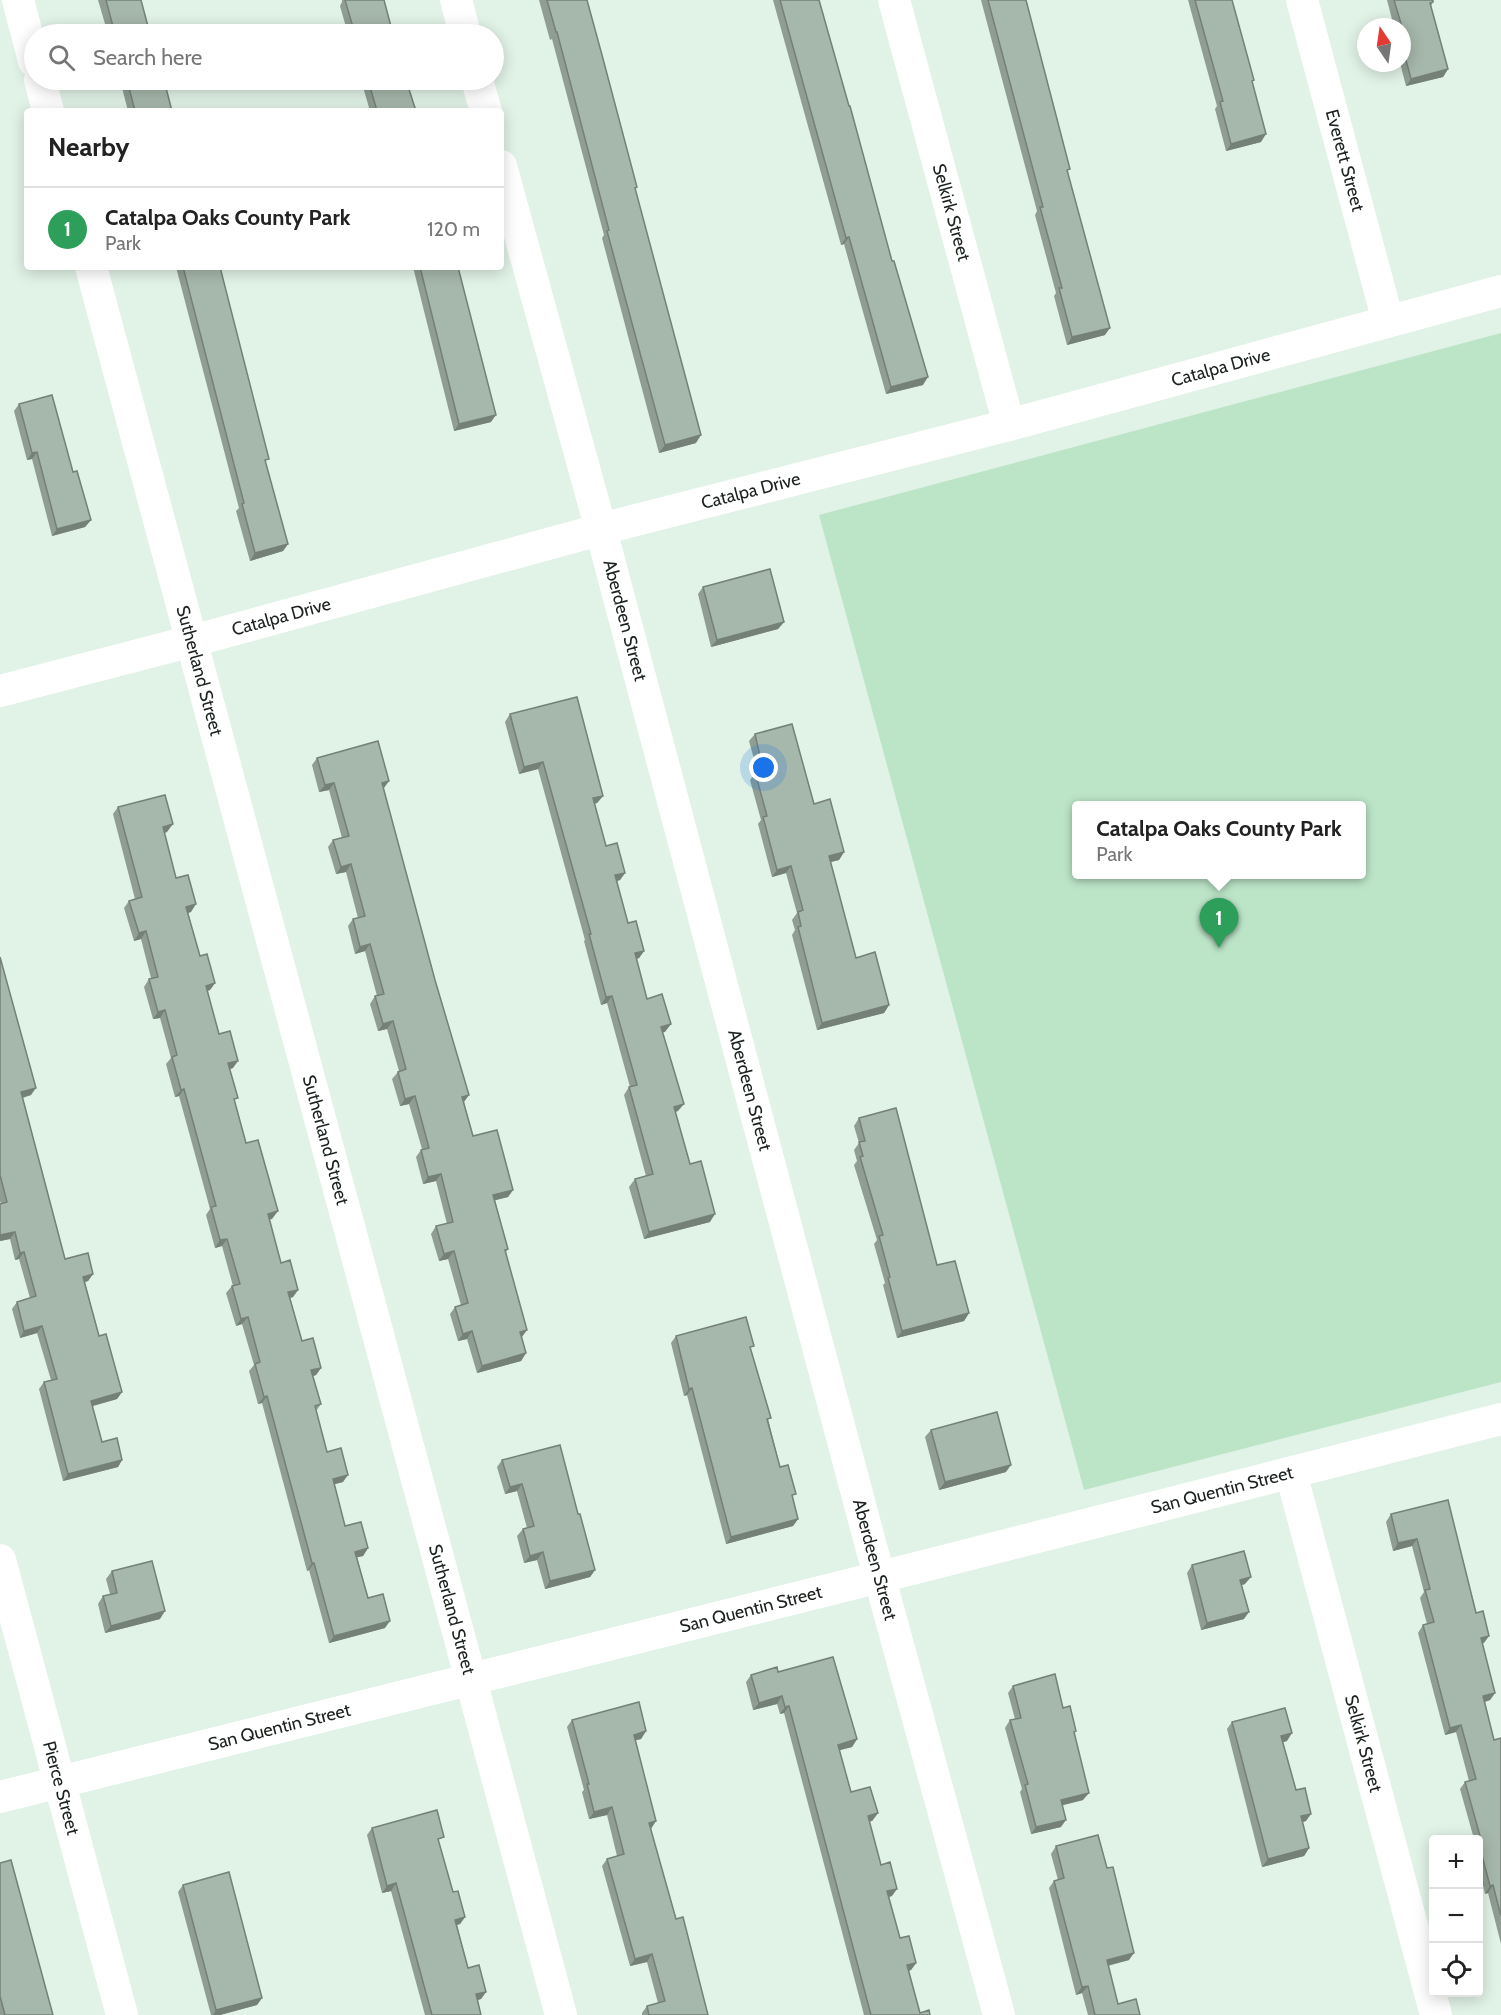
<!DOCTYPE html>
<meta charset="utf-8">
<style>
:root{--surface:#fff;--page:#f6f6f6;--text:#222;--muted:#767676;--line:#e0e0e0;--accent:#1a73e8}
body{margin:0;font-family:Cabin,sans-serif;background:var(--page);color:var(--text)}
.controls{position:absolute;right:18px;bottom:18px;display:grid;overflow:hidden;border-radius:6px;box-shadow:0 3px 15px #0003}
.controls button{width:54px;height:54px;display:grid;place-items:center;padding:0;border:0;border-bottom:2px solid var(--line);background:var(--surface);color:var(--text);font:30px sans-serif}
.compass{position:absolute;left:1357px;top:18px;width:54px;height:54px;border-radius:50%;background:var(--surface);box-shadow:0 3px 15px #0003;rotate:347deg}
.you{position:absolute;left:764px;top:768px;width:21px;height:21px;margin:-15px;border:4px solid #fff;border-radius:50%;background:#1a73e8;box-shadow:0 0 0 9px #1a73e833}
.badge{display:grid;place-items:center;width:39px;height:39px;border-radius:50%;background:var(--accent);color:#fff;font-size:20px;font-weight:700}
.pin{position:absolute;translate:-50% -50px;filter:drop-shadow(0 2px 3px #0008)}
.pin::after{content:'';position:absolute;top:32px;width:21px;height:18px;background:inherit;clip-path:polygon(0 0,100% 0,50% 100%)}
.popup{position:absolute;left:1072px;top:801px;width:294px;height:78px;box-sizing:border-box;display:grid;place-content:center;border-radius:6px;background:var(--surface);filter:drop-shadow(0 2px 4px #0005);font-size:20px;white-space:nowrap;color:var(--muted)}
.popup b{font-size:22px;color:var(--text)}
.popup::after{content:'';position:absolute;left:50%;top:100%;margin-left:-12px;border:12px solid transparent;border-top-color:var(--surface)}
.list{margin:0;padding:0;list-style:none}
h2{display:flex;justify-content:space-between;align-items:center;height:78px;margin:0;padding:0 24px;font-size:26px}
h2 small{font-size:20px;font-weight:400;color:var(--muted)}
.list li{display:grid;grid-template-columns:39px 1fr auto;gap:18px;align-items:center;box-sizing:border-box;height:84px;padding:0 24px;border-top:2px solid var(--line)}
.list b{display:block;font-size:22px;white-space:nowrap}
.list p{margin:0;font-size:20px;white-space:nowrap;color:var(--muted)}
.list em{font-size:20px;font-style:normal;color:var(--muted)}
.icon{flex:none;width:33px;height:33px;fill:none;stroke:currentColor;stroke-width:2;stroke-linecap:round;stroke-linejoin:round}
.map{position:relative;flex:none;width:1501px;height:2015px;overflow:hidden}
.search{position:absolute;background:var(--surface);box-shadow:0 3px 15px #0003;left:24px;top:24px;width:480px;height:66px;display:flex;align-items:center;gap:15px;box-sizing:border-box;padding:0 21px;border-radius:33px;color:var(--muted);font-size:22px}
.panel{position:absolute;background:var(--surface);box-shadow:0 3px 15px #0003;left:24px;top:108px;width:480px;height:162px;border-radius:6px}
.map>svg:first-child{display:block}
.green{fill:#bce5c8;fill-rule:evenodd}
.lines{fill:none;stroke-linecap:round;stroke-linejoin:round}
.minor{stroke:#fff;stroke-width:32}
.wall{fill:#8f9d93}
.shaded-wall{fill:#748078}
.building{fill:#a6b7ab;stroke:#748078;stroke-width:1.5}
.labels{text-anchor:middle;stroke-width:5;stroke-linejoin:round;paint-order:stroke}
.street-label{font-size:18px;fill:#1b221d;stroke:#f1fff5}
</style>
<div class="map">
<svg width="1501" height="2015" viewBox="0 0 1501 2015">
<rect width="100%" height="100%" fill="#e1f2e6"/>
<path class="green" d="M1501,333V1382L1084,1490L819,515ZM1076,806H1362V874H1076Z"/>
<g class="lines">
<g class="minor">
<path d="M18,0L34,61"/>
<path d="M456,0L465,34"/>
<path id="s1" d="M894,0L1009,425"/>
<path id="s2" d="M1302,0L1388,321"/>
<path d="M40,80L48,111"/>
<path d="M477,80L486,111"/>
<path id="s3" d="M501,166L601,530L868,1535L999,2015"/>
<path id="s4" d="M91,267L561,2015"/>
<path id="s5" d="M0,691L192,641L632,521L1009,425L1501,291"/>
<path id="s6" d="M1291,1473L1436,2015"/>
<path id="s7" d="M0,1560L122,2015"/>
<path id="s8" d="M0,1797L912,1569L1501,1419"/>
</g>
</g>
<path class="wall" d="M98,0H141L150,34H108Z
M342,0H384L393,34H348L340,6L342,2Z
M539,0H587L637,187L635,190L696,443L659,453L602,238L604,235L552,39L550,40Z
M773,0H819L923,385L886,394L844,244L841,245Z
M981,0H1026L1068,172L1105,335L1067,345L1054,296L1056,293L1035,215L1037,211Z
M1188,0H1232L1252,83L1261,142L1226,151L1215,109L1217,106Z
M1387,0H1433V2L1431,6L1448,69L1443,77L1406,86L1400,63H1402V27H1394Z
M120,80H177L164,83L172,111H128Z
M361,80H406L416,111H370Z
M176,267H220L266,464L288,544L283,551L250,561L236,511L239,508Z
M413,267H458L491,422L454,431Z
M19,404L91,520L85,527L52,536L32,459L27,460L14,411Z
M703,587L784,622L778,629L711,647L698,594Z
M510,714L603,796L597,803L594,804L606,846L625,873L620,880L617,881L628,923L644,951L639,958L636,959L647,999L665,1032H662L678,1111L675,1112L690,1164L710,1222L644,1239L629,1187L635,1179L646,1176L624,1095L629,1087H630L607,1003L601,1005L584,941L585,940L538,769L519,774L505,722Z
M755,734L814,804L844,852L839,860L830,862L856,958L889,1005L884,1013L817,1030L792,935L795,930L792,920L797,913L786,873L772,877L758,824L761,820L750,780L753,776L750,765L754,759L749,741Z
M317,758L383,788L464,1102L473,1136L513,1190L508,1197L495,1200L508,1249L506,1252L522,1337L526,1353L521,1361L477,1373L467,1339L458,1341L450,1314L455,1307L461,1305L448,1259L439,1261L431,1234L436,1226L447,1224L436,1181L423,1184L416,1157L421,1150L422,1149L409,1104L400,1106L392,1079L398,1072L399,1071L387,1029L378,1031L370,1004L375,996H377L365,951L355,954L348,926L353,919L358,918L346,872L336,874L328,847L333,840L342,838L329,790L319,792L312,765Z
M118,807L167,832L164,833L176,878L191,912L188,913L200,956L215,983L210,990L207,991L219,1034L233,1068L230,1069L235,1102L246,1143L272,1219H269L281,1263L298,1290L293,1297L290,1298L302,1341L321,1368L316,1375L313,1376L321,1404L316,1411L327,1452L343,1482L334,1484L345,1526L368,1548L363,1556L357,1557L368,1598L385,1628L329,1643L309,1570L307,1571L262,1403L258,1404L249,1371L254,1365L242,1324L236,1326L226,1293L232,1286H233L222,1246L215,1248L206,1215L210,1209L179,1096L175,1097L166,1064L171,1058L160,1018L153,1019L144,987L149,979L151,978L141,939L134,941L124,908L129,901L135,899L113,814Z
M0,957L31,1095L23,1098L65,1259L93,1274L88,1281L85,1282L99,1336L122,1392L117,1399L92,1406L102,1442L122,1460L118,1467L63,1481L39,1389L44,1382L51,1380L37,1333L20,1338L12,1309L17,1302L30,1298L19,1259L15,1260L10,1239L0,1241V1204H1L0,1201Z
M859,1118L937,1265L969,1313L964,1321L897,1338L883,1285L885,1283L874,1244L877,1240L854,1165L857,1161L854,1150L859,1143L854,1126Z
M676,1336L751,1350L780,1467L793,1498L798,1519L793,1526L726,1544L687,1395L684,1396L671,1343Z
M931,1430L1006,1472L939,1490L925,1437Z
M502,1460L578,1514L595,1570L590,1577L545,1589L537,1560L524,1563L517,1536L523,1529L527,1528L517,1491L505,1494L497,1467Z
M1448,1500L1484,1643H1482L1495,1693L1490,1700L1485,1702L1494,1740L1501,1738V1944L1488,1893L1485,1894L1479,1868V1839H1474L1460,1789L1465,1782L1469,1781L1456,1732L1445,1735L1418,1633L1423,1625L1427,1624L1420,1598L1424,1592L1412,1546L1393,1551L1386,1522L1391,1514Z
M1192,1565L1245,1584L1242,1585L1244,1619L1201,1630L1187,1573Z
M112,1571L160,1619L105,1633L98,1604L103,1596L110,1594L106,1579Z
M778,1672L857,1739L852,1747L839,1750L851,1792L878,1813L872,1821H869L881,1865L892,1896L889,1897L900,1938L916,1963L911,1970L908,1971L920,2013L930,2015H864L784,1713L780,1714L777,1704L753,1710L746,1682L751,1675Z
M1013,1686L1063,1708L1074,1734L1083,1800L1062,1805L1061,1827L1031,1834L1020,1792L1022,1789L1005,1728L1010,1720L1015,1719L1008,1693Z
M572,1720L646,1731L641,1739L635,1740L651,1829H650L676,1919L708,2015H642V2013L647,2006L658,2003L647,1962L630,1966L602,1866L607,1859L617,1856L607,1815L589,1819L582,1792L584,1790L567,1727Z
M1232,1722L1287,1741L1283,1742L1296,1790L1306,1821L1302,1822L1309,1848L1304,1856L1262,1867L1227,1729Z
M372,1828L439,1843L453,1892L465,1917L460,1924L457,1925L468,1968L486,1992L481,1999L477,2000L481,2015H425L391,1891L382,1893L367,1835Z
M1056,1846L1129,1960L1108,1966L1118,2004L1140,2015H1088L1082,1993L1076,1995L1049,1888L1054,1881L1058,1880L1051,1854Z
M0,1863L53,2015H0Z
M183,1885L262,1998L257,2005L220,2015H211L178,1892Z"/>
<path class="shaded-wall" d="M1448,69L1443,77L1406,86L1411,79Z
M162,80H177L158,85Z
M1266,134L1261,142L1226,151L1231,144Z
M849,237L844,244L841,245L846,238Z
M1110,328L1105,335L1067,345L1072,337Z
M928,377L923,385L886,394L891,387Z
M496,415L491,422L454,431L459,424Z
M701,435L696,443L659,453L665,445Z
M37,452L32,459L27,460L32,453Z
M91,520L85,527L52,536L57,529Z
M288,544L283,551L250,561L255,553Z
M784,622L778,629L711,647L717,640Z
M543,762L538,769L519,774L524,767Z
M389,781L384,788L382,783Z
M334,783L329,790L319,792L325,785Z
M603,796L597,803L588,805L593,798Z
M173,824L167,832L158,835L163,827Z
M844,852L839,860L823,864L829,856Z
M351,864L346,872L336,874L341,867Z
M791,866L786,873L772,877L777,870Z
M625,873L620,880L610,883L615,875Z
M196,904L191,912L181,915L186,907Z
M146,931L141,939L134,941L139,933Z
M370,944L365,951L355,954L360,947Z
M644,951L639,958L629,961L635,953Z
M215,983L210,990L200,993L206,986Z
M612,996L607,1003L601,1005L606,997Z
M889,1005L884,1013L817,1030L822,1023Z
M165,1010L160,1018L153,1019L158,1012Z
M393,1021L387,1029L378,1031L383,1024Z
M671,1024L665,1032L655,1034L661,1027Z
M238,1061L233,1068L223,1071L228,1063Z
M36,1088L31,1095L16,1099L21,1092Z
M184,1089L179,1096L175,1097L181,1090Z
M469,1095L464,1102L462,1097Z
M415,1096L409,1104L400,1106L405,1099Z
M684,1104L678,1111L669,1114L674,1107Z
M441,1174L436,1181L423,1184L428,1177Z
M513,1190L508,1197L488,1202L493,1195Z
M278,1211L272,1219L263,1221L268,1214Z
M715,1214L710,1222L644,1239L649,1232Z
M15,1232L10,1239L0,1241V1235Z
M227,1239L222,1246L215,1248L220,1240Z
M454,1251L448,1259L439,1261L444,1254Z
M24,1252L19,1259L15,1260L20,1253Z
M93,1274L88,1281L78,1284L83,1277Z
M298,1290L293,1297L283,1300L288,1292Z
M969,1313L964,1321L897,1338L902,1331Z
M248,1317L242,1324L236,1326L241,1319Z
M42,1326L37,1333L20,1338L24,1331Z
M527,1330L522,1337L520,1332Z
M472,1331L467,1339L458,1341L463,1334Z
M526,1353L521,1361L477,1373L482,1366Z
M321,1368L316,1375L306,1378L311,1370Z
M692,1388L687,1395L684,1396L689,1389Z
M122,1392L117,1399L86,1408L91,1401Z
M267,1396L262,1403L258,1404L264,1397Z
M122,1460L118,1467L63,1481L68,1474Z
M1011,1465L1006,1472L939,1490L945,1482Z
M348,1475L343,1482L328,1486L333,1479Z
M522,1484L517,1491L505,1494L510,1487Z
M798,1519L793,1526L726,1544L731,1537Z
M1417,1539L1412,1546L1393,1551L1398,1543Z
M368,1548L363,1556L350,1559L355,1552Z
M543,1552L537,1560L524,1563L530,1556Z
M312,1563H314L309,1570L307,1571Z
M595,1570L590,1577L545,1589L550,1581Z
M1251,1577L1245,1584L1235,1587L1240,1580Z
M165,1611L160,1619L105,1633L111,1626Z
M1249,1612L1244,1619L1201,1630L1207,1623Z
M390,1621L385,1628L329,1643L334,1636Z
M1489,1636L1484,1643L1476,1645L1481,1638Z
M1495,1693L1490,1700L1478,1704L1483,1696Z
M782,1696L777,1704L753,1710L759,1703Z
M789,1706L784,1713L780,1714L785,1707Z
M1461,1725L1456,1732L1445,1735L1450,1728Z
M646,1731L641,1739L629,1742L634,1735Z
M1292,1733L1287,1741L1276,1744L1281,1736Z
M857,1739L852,1747L833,1752L838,1745Z
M1089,1793L1083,1800L1056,1807L1061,1800Z
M612,1807L607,1815L589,1819L594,1812Z
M878,1813L872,1821L863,1823L868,1816Z
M1311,1814L1306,1821L1296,1824L1301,1816Z
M1066,1820L1061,1827L1031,1834L1036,1827Z
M656,1821L651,1829L643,1830L649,1823Z
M1309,1848L1304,1856L1262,1867L1268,1859Z
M396,1883L391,1891L382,1893L387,1886Z
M1493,1885L1488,1893L1485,1894L1490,1886Z
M897,1889L892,1896L882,1898L887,1891Z
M465,1917L460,1924L450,1927L455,1920Z
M1134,1953L1129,1960L1101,1967L1107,1960Z
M652,1954L647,1962L630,1966L635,1959Z
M916,1963L911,1970L901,1973L907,1965Z
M1088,1986L1082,1993L1076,1995L1082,1987Z
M486,1992L481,1999L471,2002L476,1994Z
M262,1998L257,2005L220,2015H213L216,2010Z"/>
<path class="building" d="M106,0H141L150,34H115Z
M345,0H384L393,34H355Z
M547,0H587L602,55L637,187L635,188L701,435L665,445L607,231L609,230L557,32H556Z
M780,0H819L849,106H850L892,261H894L928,377L891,387L849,237L846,238Z
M988,0H1026L1070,169L1067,170L1110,328L1072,337L1059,288H1062L1040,207H1043Z
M1195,0H1232L1254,80L1252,81L1266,134L1231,144L1220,102L1223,101Z
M1394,0H1433V2L1430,3L1448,69L1411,79L1402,45V34H1403L1402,27Z
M127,80H164L172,111H135Z
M368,80H406L416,111H377Z
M183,267H220L269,459L265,460L288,544L255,553L242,504L244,503Z
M420,267H458L496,415L459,424Z
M52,395L73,472L77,471L91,520L57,529L37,452L32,453L19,404Z
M770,569L784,622L717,640L703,587Z
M577,697L603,796L593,798L606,846L617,843L625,873L615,875L628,923L636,921L644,951L635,953L647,999L662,994L671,1024L661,1027L684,1104L674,1107L690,1164L701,1161L715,1214L649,1232L635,1179L653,1174L629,1087L637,1085L612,996L606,997L589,934H591L543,762L524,767L510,714Z
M792,724L814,804L830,799L844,852L829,856L856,958L875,952L889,1005L822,1023L798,927L801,926L798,912L803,910L791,866L777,870L763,817L767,816L755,772H759L755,758L760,756L755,734Z
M378,741L389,781L382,783L435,980L469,1095L462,1097L473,1136L497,1130L513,1190L493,1195L508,1249L505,1250L527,1330L520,1332L526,1353L482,1366L472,1331L463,1334L455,1307L468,1303L454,1251L444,1254L436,1226L453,1222L441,1174L428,1177L421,1150L429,1148L415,1096L405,1099L398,1072L406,1069L393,1021L383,1024L375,996L384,994L370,944L360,947L353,919L365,916L351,864L341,867L333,840L349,836L334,783L325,785L317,758Z
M165,795L173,824L163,827L176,878L188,875L196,904L186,907L200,956L207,954L215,983L206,986L219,1034L230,1031L238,1061L228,1063L238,1098L234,1099L246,1143L258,1140L278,1211L268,1214L281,1263L290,1260L298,1290L288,1292L302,1341L313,1338L321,1368L311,1370L321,1404L315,1406L327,1452L341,1448L348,1475L333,1479L345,1526L361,1522L368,1548L355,1552L368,1598L383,1594L390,1621L334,1636L314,1563H312L267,1396L264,1397L255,1364L260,1362L248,1317L241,1319L232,1286L240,1284L227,1239L220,1240L211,1207L216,1206L184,1089L181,1090L172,1057L177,1055L165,1010L158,1012L149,979L158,977L146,931L139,933L129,901L142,897L118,807Z
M0,957L36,1088L21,1092L65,1259L88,1253L93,1274L83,1277L99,1336L106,1334L122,1392L91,1401L102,1442L117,1438L122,1460L68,1474L44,1382L57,1379L42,1326L24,1331L17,1302L36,1296L24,1252L20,1253L15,1232L0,1235V1204L7,1202L0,1175Z
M896,1108L937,1265L955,1261L969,1313L902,1331L888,1278L890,1277L879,1236L883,1235L860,1157L863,1156L859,1142L865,1141L859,1118Z
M746,1317L754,1346L750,1347L771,1418L767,1419L780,1467L788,1465L796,1494L792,1495L798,1519L731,1537L692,1388L689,1389L676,1336Z
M997,1412L1011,1465L945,1482L931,1430Z
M560,1445L578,1514H580L595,1570L550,1581L543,1552L530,1556L523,1529L534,1526L522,1484L510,1487L502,1460Z
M1448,1500L1476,1613L1483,1611L1489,1636L1481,1638L1495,1693L1483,1696L1494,1740L1501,1738V1916L1493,1885L1490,1886L1479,1844L1482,1843L1465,1782L1476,1779L1461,1725L1450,1728L1423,1625L1434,1622L1425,1590L1430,1589L1417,1539L1398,1543L1391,1514Z
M1244,1551L1251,1577L1240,1580L1249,1612L1207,1623L1192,1565Z
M152,1561L165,1611L111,1626L103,1596L117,1593L112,1571Z
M833,1657L857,1739L838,1745L851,1792L870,1787L878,1813L868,1816L881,1865L890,1862L897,1889L887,1891L900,1938L909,1936L916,1963L907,1965L920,2013L929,2010L930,2015H871L789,1706L785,1707L782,1696L759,1703L751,1675L777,1667L778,1672Z
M1055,1674L1063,1708L1070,1706L1076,1731L1074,1732L1089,1793L1061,1800L1066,1820L1036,1827L1025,1785L1028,1784L1010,1720L1021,1718L1013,1686Z
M639,1702L646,1731L634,1735L656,1821L649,1823L676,1919L683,1917L708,2015H649L647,2006L665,2001L652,1954L635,1959L607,1859L624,1854L612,1807L594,1812L587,1784H589L572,1720Z
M1285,1708L1292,1733L1281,1736L1296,1790L1305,1788L1311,1814L1301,1816L1309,1848L1268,1859L1232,1722Z
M437,1810L444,1837L438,1839L453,1892L458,1891L465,1917L455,1920L468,1968L479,1965L486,1992L476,1994L481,2015H432L396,1883L387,1886L372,1828Z
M1098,1835L1107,1868L1113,1867L1134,1953L1107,1960L1118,2004L1136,1999L1140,2015H1095L1088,1986L1082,1987L1054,1881L1064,1878L1056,1846Z
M11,1860L53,2015H5L0,1996V1863Z
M229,1872L262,1998L216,2010L183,1885Z"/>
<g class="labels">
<g class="street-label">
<text dy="6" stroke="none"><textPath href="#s2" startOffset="166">Everett Street</textPath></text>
<text dy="6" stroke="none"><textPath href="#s1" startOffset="220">Selkirk Street</textPath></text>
<text dy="6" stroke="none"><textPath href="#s5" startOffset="1263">Catalpa Drive</textPath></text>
<text dy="6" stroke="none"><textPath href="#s5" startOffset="777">Catalpa Drive</textPath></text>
<text dy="6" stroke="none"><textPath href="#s5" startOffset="291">Catalpa Drive</textPath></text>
<text dy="6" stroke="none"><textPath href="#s3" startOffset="471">Aberdeen Street</textPath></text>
<text dy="6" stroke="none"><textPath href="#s4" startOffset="418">Sutherland Street</textPath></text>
<text dy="6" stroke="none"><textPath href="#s3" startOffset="957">Aberdeen Street</textPath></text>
<text dy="6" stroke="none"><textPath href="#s4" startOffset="904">Sutherland Street</textPath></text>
<text dy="6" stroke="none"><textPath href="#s8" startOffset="1260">San Quentin Street</textPath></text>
<text dy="6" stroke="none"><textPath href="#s3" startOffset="1443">Aberdeen Street</textPath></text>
<text dy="6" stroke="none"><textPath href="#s4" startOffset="1390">Sutherland Street</textPath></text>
<text dy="6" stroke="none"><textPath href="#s8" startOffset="774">San Quentin Street</textPath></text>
<text dy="6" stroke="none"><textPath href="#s8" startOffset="288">San Quentin Street</textPath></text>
<text dy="6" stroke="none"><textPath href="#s6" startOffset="280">Selkirk Street</textPath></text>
<text dy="6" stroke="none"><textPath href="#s7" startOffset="236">Pierce Street</textPath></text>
</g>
</g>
</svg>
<div class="controls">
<button>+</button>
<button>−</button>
<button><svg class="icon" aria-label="locate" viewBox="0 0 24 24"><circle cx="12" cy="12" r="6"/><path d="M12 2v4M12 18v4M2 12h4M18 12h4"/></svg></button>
</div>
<svg class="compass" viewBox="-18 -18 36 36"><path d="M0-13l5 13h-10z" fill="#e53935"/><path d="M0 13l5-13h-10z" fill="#767676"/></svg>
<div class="you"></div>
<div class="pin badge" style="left:1219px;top:948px;background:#2e9e5b">1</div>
<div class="popup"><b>Catalpa Oaks County Park</b>Park</div>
<div class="search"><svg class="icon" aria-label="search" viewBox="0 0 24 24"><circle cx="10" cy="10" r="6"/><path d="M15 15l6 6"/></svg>Search here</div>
<section class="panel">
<h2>Nearby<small></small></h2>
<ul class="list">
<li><span class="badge" style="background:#2e9e5b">1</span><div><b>Catalpa Oaks County Park</b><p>Park</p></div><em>120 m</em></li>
</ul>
</section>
</div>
